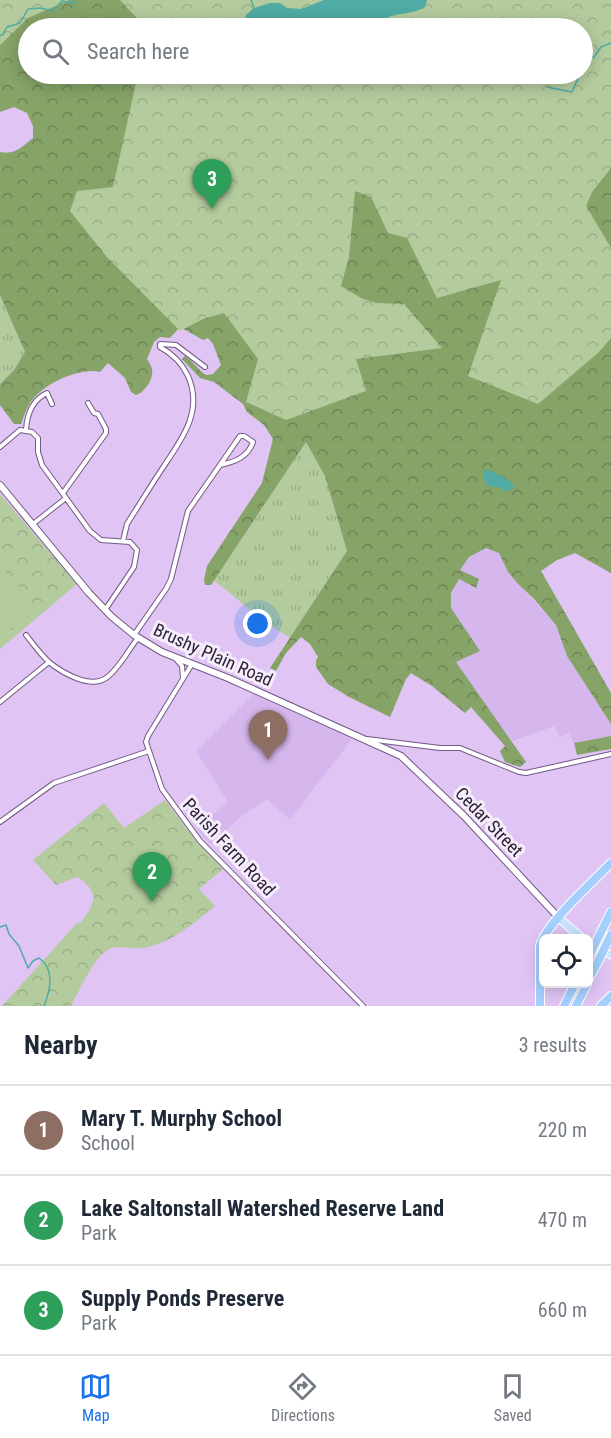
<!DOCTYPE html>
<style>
:root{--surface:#fff;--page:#f6f6f7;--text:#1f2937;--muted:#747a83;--line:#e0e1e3;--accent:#1a73e8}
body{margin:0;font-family:"Roboto Condensed",sans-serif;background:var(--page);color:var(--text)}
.controls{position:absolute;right:18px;bottom:18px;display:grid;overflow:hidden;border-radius:9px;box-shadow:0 3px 15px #0003}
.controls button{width:54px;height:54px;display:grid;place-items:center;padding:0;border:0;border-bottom:2px solid var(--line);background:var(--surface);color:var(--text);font:30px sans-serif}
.you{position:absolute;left:258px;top:624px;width:21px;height:21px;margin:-15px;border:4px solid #fff;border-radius:50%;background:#1a73e8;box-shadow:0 0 0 9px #1a73e833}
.badge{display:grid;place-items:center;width:39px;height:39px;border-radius:50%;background:var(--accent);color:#fff;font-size:20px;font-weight:700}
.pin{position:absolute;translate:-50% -50px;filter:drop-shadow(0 2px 3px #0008)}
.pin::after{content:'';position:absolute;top:32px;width:21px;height:18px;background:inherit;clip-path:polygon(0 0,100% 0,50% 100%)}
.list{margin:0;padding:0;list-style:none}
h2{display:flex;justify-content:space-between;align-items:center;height:78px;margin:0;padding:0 24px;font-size:26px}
h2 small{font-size:20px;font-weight:400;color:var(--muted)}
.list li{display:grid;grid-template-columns:39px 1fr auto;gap:18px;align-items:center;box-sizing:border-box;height:90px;padding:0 24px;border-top:2px solid var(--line)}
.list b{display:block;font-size:22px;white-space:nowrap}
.list p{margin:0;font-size:20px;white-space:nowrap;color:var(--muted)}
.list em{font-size:20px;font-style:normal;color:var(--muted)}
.icon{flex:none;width:33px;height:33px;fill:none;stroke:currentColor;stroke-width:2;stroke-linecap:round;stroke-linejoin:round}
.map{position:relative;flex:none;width:611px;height:1006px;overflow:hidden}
.search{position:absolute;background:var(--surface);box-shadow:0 3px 15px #0003;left:18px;right:18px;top:18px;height:66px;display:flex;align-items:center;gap:15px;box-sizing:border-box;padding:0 21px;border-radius:33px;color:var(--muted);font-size:22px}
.sheet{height:348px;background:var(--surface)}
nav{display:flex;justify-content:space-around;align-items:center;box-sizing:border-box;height:84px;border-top:2px solid var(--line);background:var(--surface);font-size:16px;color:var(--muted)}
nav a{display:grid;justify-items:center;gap:3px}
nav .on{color:var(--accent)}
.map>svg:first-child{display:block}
.built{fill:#d5b7ed}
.grass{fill:url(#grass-tufts)}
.forest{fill:url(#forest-crowns)}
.park{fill:url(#park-crowns)}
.pitch{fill:#b4cb9e}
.water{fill:#50aba5}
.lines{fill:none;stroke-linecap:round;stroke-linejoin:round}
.stream{stroke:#50aba5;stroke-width:1.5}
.street-casing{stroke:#725a84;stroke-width:6}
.secondary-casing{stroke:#725a84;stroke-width:8}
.primary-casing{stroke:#fff;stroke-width:9}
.highway-casing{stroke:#fff;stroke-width:10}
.street{stroke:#fff;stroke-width:4}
.secondary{stroke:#fff;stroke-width:6}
.primary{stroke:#c9e3fe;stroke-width:7}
.highway{stroke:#a5d0fe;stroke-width:8}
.highway-bridge-casing{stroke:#fff;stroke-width:10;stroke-linecap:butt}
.highway-bridge{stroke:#a5d0fe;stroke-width:8}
.labels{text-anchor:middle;stroke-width:6;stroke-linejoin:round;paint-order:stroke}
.street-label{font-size:18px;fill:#2d2335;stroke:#f6eefd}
</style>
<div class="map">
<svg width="611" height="1006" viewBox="0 0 611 1006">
<defs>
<pattern id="grass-tufts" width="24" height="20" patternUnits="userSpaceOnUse" patternTransform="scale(1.5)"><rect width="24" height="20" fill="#b4cb9e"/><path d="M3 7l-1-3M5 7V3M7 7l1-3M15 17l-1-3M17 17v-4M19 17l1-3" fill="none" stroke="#9bae89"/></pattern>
<pattern id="forest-crowns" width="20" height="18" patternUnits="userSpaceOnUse" patternTransform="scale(1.5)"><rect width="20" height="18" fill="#86a368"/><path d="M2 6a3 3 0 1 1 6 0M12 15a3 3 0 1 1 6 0" fill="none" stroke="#6e8456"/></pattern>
<pattern id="park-crowns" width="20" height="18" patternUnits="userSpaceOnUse" patternTransform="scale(1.5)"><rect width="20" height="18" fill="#b4cb9e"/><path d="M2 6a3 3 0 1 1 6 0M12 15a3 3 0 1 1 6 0" fill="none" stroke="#9bae89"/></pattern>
</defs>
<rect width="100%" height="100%" fill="#dfc4f4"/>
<path class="built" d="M486,548L499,553L508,572L519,585L556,625L567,656L611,724V736L574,743L569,733L560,737L554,726L513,741L499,726L455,662L463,626L451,608V593L459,579L475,588L460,570L469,557Z
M255,692L352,739L290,820L267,799L243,815L210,844L197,829L228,802L196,751Z"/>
<path class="grass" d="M0,295L25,352L14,370L0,384Z
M306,441L325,476L347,551L291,638C262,623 239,599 213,580L244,536Z"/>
<path class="forest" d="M0,0H324L242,28H28V74H582V28H371L611,0V573L575,553L557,560L541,571L611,693V724L567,656L556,625L534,599L519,585L508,572L499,553L486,548L469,557L460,570L479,579L476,588L459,579L451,593V608L480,651L456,662L526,762L520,767L505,762L500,751L505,746L471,707L465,713L432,686L411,673L406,679L390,717L349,697L328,684L316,667V660L318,657L310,644L301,637L286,653L276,671L270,668L347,551L325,476L306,442L211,585H205L204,580L207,566L262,483L273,439L264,425L247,412L243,404L214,382L200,378L182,359L185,356C193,361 198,370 206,375L213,374L221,365L213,344L208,338L203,340L180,327L170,338L160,337L154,342L147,359C149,362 151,365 152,369C154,379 145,392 136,395L131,392L125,378L108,363L100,372C80,367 46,383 33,399C27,406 24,416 21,424H14L0,405V384L14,370L25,352L0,295V152C15,155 22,147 33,138V126L27,113L14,107L0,112Z
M611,736V749L577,755L574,743Z"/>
<path class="park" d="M0,0H69L28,18L0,45Z
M120,0H611V168L592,192L586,206L611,248V338L599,352L538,404L468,376L501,280L437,298L407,238L388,233L371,197L355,191L349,257L341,286L361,298L376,303L404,304L442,348L356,359L366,391L286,420L246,402L258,359L224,313L203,319L180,331L106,256L70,211L77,191L113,187L138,74H582V28H146Z
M0,494L77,584L0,649Z
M165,800L197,842L223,869L199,889L215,906C194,923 170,944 143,948C131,950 117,943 106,951C94,959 78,992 71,1006H2L77,923L81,922L89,911L94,898C91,888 86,881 77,877L56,885L33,860L104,803L124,828Z"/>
<path class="pitch" d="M0,565L36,608L0,637Z"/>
<path class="water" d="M324,0H427L425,7C410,16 396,11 382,21L373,20L369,24L371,28H242L246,15L254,8L270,3H280L287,8L301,9Z
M484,470C494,470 505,478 513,484V489L504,491L501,488L488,486L483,477Z"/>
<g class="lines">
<path class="stream" d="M251,0L254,8
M0,36L3,34L7,27L20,23L28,9L40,8L53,11L62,1L74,3L76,0
M582,65L584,59L594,57L601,47L611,43
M547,87L572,92L580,74
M0,927L6,925L9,934L19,946L28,968L33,961L39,958C55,969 50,991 44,1006"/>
<defs>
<path id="street" d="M26,430C27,414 32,400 47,393L52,404
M240,436H244L253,442C248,457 235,462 220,465Z
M0,447L20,430L32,432L38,438V452L42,465L90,531L101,540L130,542L137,550L134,567L105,610
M63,493L106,433V429L98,414L94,413L88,403
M33,524L66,498
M123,541L127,524C139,505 150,487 162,469C181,440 204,412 188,376C182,363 173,354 160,347V344L176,345L205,367
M26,635C33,644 41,655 50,663C63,673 90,689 106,678C119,669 128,650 138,638
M134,635L166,589L171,579L188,511L220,465
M175,658L182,666L183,678
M192,664L148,736L146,742L162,789L200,841L363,1006
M0,702L49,662
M367,739L440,748H460L519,772L526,773L611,754
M0,822L54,783L149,751"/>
<path id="secondary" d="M0,485L89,593L112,617L134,635L162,652L228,678L401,756L464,816L559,918"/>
<path id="primary" d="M559,918L582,938
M588,943L611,955"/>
<path id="highway" d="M598,938L611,912
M607,943L611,935
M588,980L599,960
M540,1006V946C546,923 593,882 611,863
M564,1006L575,984
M576,1006L587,984
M601,1006L611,996"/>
</defs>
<use href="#street" class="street-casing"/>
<use href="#secondary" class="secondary-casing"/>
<use href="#primary" class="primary-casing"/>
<use href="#highway" class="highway-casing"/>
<use href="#street" class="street"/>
<use href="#secondary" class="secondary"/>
<use href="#primary" class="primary"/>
<use href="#highway" class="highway"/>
<defs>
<path id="highway-bridge" d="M590,954L598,938
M599,960L607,943"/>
</defs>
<use href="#highway-bridge" class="highway-bridge-casing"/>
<use href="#highway-bridge" class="highway-bridge"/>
</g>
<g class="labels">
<g class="street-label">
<text transform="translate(213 655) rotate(24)" y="6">Brushy Plain Road</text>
<text transform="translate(489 822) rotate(46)" y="6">Cedar Street</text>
<text transform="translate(229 847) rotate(47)" y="6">Parish Farm Road</text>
</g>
</g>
</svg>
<div class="controls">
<button><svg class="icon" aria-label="locate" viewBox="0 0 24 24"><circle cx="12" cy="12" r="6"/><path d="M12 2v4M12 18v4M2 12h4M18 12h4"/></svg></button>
</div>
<div class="you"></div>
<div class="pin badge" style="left:268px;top:760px;background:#8d6e63">1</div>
<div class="pin badge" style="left:152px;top:902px;background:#2e9e5b">2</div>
<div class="pin badge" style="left:212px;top:209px;background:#2e9e5b">3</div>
<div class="search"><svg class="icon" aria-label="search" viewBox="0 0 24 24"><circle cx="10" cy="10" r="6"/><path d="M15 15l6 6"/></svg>Search here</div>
</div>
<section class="sheet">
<h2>Nearby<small>3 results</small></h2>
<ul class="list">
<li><span class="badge" style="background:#8d6e63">1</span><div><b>Mary T. Murphy School</b><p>School</p></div><em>220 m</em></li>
<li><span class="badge" style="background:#2e9e5b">2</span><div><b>Lake Saltonstall Watershed Reserve Land</b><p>Park</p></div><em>470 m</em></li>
<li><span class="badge" style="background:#2e9e5b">3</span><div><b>Supply Ponds Preserve</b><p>Park</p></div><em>660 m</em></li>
</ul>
</section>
<nav>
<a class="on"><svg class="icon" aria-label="map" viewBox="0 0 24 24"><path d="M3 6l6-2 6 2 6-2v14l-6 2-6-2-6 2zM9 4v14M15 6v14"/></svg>Map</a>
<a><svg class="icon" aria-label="directions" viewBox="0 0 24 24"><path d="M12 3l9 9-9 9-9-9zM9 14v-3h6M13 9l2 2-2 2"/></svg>Directions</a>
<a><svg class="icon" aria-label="saved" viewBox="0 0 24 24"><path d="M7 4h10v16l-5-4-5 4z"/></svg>Saved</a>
</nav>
